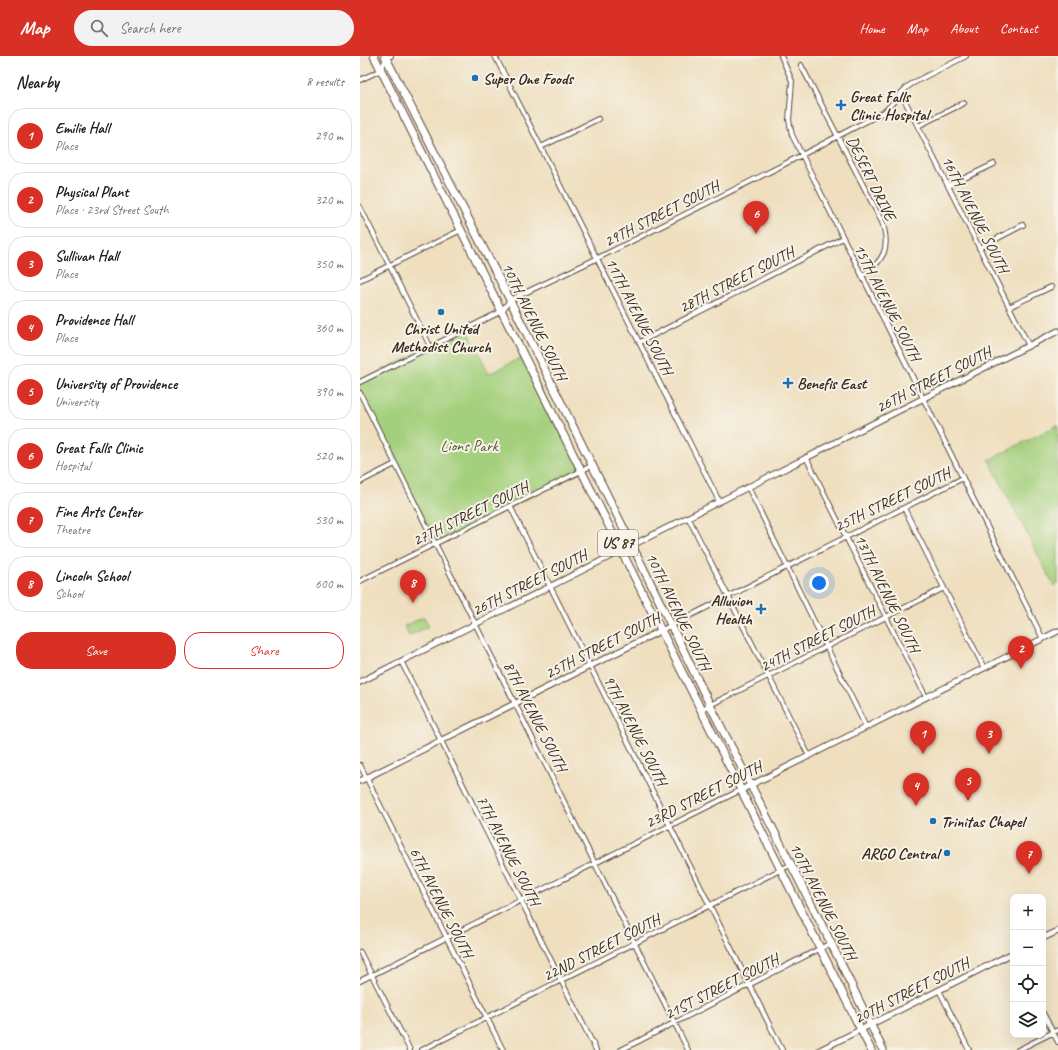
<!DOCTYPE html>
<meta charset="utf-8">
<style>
:root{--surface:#fff;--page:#f2f2f2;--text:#202124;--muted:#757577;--line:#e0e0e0;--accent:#d93025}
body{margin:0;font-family:Caveat,sans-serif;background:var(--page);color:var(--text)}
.controls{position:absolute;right:12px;bottom:12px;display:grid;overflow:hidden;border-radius:8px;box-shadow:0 4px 16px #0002}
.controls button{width:36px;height:36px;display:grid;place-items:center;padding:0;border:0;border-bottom:1px solid var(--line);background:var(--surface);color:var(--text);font:20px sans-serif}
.you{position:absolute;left:459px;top:527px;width:14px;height:14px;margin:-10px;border:3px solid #fff;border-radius:50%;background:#1a73e8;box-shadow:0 0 0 6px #1a73e833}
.badge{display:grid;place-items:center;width:26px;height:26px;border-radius:50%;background:var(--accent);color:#fff;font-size:13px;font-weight:700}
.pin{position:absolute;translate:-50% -33px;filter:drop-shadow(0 1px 2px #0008)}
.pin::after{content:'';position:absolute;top:21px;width:14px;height:12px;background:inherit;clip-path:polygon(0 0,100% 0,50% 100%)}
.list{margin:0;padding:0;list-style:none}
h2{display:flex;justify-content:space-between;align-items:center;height:52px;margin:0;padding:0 16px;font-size:17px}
h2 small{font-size:13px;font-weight:400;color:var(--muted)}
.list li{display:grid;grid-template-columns:26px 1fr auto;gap:12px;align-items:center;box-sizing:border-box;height:56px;margin:0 8px 8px;padding:0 8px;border:1px solid var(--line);border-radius:16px}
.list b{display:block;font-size:15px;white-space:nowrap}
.list p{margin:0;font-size:13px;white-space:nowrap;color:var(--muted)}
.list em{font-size:13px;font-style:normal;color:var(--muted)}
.actions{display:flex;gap:8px;padding:12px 16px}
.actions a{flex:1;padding:9px 0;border:1px solid var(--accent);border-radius:16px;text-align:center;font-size:14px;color:var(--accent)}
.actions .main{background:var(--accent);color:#fff}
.icon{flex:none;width:22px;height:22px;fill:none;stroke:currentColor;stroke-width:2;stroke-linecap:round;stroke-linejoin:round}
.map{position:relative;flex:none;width:698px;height:994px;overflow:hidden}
header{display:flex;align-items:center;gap:24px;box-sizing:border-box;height:56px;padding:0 20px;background:var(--accent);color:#fff}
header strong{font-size:19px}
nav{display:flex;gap:22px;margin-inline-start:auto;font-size:14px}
.search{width:280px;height:36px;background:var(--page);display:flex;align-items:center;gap:10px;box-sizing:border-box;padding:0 14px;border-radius:22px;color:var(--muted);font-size:15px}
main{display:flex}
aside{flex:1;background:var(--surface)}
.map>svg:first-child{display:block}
.green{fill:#a4d07d;stroke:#707d4e}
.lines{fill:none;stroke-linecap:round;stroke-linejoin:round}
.minor-casing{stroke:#564536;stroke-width:6}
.tertiary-casing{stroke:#564536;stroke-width:7}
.trunk-casing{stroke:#564536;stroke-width:9}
.minor{stroke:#fff;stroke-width:4}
.tertiary{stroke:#fff;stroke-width:5}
.trunk{stroke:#fff;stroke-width:7}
.poi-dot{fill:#1f6fb2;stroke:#f7f3e8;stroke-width:1.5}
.labels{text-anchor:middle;stroke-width:4;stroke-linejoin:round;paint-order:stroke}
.shield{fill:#f7f3e8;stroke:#73665b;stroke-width:1}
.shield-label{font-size:15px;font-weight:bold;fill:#3b2a1e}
.poi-label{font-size:16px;font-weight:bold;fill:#3b2a1e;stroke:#f7f3e8;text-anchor:start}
.street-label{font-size:16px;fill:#3b2a1e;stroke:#f7f3e8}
.park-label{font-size:16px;fill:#555436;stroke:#f7f3e8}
</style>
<header>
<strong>Map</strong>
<div class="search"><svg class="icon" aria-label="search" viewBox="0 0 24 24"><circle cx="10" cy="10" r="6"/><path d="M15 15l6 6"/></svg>Search here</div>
<nav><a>Home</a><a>Map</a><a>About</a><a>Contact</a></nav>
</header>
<main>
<aside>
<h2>Nearby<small>8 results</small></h2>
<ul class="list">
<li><span class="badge">1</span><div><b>Emilie Hall</b><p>Place</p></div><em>290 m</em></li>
<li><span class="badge">2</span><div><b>Physical Plant</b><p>Place · 23rd Street South</p></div><em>320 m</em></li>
<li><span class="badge">3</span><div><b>Sullivan Hall</b><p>Place</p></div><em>350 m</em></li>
<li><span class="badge">4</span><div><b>Providence Hall</b><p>Place</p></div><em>360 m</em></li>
<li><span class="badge">5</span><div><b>University of Providence</b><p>University</p></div><em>390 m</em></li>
<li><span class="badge">6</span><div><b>Great Falls Clinic</b><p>Hospital</p></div><em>520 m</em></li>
<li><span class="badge">7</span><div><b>Fine Arts Center</b><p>Theatre</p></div><em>530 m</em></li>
<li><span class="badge">8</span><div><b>Lincoln School</b><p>School</p></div><em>600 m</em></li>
</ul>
<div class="actions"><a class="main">Save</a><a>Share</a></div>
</aside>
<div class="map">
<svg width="698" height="994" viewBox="0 0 698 994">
<rect width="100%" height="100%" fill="#f7f3e8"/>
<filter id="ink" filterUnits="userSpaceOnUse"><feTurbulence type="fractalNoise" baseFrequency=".025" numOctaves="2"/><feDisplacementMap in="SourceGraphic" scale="8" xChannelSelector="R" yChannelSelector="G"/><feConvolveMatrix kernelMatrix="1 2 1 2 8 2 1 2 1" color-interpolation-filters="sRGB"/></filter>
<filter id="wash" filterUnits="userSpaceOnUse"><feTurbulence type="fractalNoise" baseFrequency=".012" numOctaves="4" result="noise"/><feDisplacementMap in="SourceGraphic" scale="16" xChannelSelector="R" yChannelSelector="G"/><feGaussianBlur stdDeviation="0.9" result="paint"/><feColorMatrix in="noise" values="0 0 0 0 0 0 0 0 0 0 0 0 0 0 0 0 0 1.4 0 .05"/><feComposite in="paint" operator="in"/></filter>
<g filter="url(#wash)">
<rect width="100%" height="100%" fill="#efdfbf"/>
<path class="green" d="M107,272L129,318L164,300L222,415L76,488L0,337V326Z
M698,369V528L694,530L629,404Z
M64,561L69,570L49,580L44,570Z"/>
</g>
<g filter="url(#ink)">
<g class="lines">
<defs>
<path id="minor" d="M135,0L359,445
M421,0L432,25L429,64L432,79L683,583
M441,9L522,166C531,192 524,205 502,220
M0,24L21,14L26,2L31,0
M541,37L669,290
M558,70L604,47
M181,91L238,63
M588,130L634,108
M0,151L70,290
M619,192L663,169
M0,224L101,174
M649,251L691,231
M280,286L483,182
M0,326L142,255L150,244L238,202L417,112L524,56C533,48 540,36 550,29C568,18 588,10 606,0
M0,337L328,994
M446,401L566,641
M0,426L35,408
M388,431L506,671
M150,450L422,994
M544,452L624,612
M328,461L449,700
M0,525L231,410
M302,574L603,422
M41,605L236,994
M340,654L584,532
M0,709L143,994
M0,896L50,994
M0,925L381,734
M579,934L609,994
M683,957L698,986
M62,994L430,809
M261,994L471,887
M658,994L698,974"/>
<path id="tertiary" d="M460,394L698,275
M0,626L458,396
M0,725L302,574
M381,734L698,575
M683,882L698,875
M460,994L653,897"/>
<path id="trunk" d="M14,0L511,994
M25,0L150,244L272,489L350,649L471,887L523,994"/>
</defs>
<use href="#minor" class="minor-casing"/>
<use href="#tertiary" class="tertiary-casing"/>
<use href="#trunk" class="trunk-casing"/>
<use href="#minor" class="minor"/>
<use href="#tertiary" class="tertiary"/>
<use href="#trunk" class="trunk"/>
</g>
</g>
<g class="poi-dot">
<circle cx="115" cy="22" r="4"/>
<path d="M479 43h4v4h4v4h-4v4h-4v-4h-4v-4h4z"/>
<circle cx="81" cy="256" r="4"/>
<path d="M426 321h4v4h4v4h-4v4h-4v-4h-4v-4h4z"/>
<path d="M399 547h4v4h4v4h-4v4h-4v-4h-4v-4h4z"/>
<circle cx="573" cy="765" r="4"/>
<circle cx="587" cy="797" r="4"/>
</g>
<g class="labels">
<rect class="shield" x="238" y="474" width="40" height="26" rx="3"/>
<g class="shield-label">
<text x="258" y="492">US 87</text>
</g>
<g class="poi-label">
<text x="123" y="28">Super One Foods</text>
<text x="490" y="46">Great Falls<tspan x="490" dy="18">Clinic Hospital</tspan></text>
<text x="81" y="278" text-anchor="middle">Christ United<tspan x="81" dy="18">Methodist Church</tspan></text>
<text x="437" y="333">Benefis East</text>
<text x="392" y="550" text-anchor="end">Alluvion<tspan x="392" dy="18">Health</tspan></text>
<text x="581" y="771">Trinitas Chapel</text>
<text x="579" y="803" text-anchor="end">ARGO Central</text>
</g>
<g class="street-label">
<text transform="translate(512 122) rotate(64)" y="6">DESERT DRIVE</text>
<text transform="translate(301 157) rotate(-27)" y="6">29TH STREET SOUTH</text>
<text transform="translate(616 158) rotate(63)" y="6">16TH AVENUE SOUTH</text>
<text transform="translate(376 223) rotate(-27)" y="6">28TH STREET SOUTH</text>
<text transform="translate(528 246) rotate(63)" y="6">15TH AVENUE SOUTH</text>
<text transform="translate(280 260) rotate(63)" y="6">11TH AVENUE SOUTH</text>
<text transform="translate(175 265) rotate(64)" y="6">10TH AVENUE SOUTH</text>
<text transform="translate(573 323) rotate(-27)" y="6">26TH STREET SOUTH</text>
<text transform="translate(532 443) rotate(-26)" y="6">25TH STREET SOUTH</text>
<text transform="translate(110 457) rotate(-26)" y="6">27TH STREET SOUTH</text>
<text transform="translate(169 526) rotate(-27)" y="6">26TH STREET SOUTH</text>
<text transform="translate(528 537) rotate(64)" y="6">13TH AVENUE SOUTH</text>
<text transform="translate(319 555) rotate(64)" y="6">10TH AVENUE SOUTH</text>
<text transform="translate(457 582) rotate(-27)" y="6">24TH STREET SOUTH</text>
<text transform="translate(242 589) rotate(-27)" y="6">25TH STREET SOUTH</text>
<text transform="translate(176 660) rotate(63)" y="6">8TH AVENUE SOUTH</text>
<text transform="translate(276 674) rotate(63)" y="6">9TH AVENUE SOUTH</text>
<text transform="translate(343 738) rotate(-27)" y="6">23RD STREET SOUTH</text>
<text transform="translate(149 794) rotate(63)" y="6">7TH AVENUE SOUTH</text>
<text transform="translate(464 845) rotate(63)" y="6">10TH AVENUE SOUTH</text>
<text transform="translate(82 846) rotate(63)" y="6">6TH AVENUE SOUTH</text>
<text transform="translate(241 891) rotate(-27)" y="6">22ND STREET SOUTH</text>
<text transform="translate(361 930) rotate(-27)" y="6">21ST STREET SOUTH</text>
<text transform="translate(551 934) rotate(-27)" y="6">20TH STREET SOUTH</text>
</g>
<g class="park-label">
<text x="109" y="395">Lions Park</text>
</g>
</g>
</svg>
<div class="controls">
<button>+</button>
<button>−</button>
<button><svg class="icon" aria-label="locate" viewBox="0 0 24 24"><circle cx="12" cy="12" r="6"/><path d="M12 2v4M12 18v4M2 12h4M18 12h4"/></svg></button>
<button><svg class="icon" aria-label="layers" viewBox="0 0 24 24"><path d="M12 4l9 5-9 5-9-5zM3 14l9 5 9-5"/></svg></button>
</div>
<div class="you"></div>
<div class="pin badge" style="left:563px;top:698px">1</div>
<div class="pin badge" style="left:661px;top:613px">2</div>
<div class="pin badge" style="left:629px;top:698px">3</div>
<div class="pin badge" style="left:556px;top:750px">4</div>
<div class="pin badge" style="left:608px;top:745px">5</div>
<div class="pin badge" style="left:396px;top:178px">6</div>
<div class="pin badge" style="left:669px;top:818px">7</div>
<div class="pin badge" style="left:53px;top:547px">8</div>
</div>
</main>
